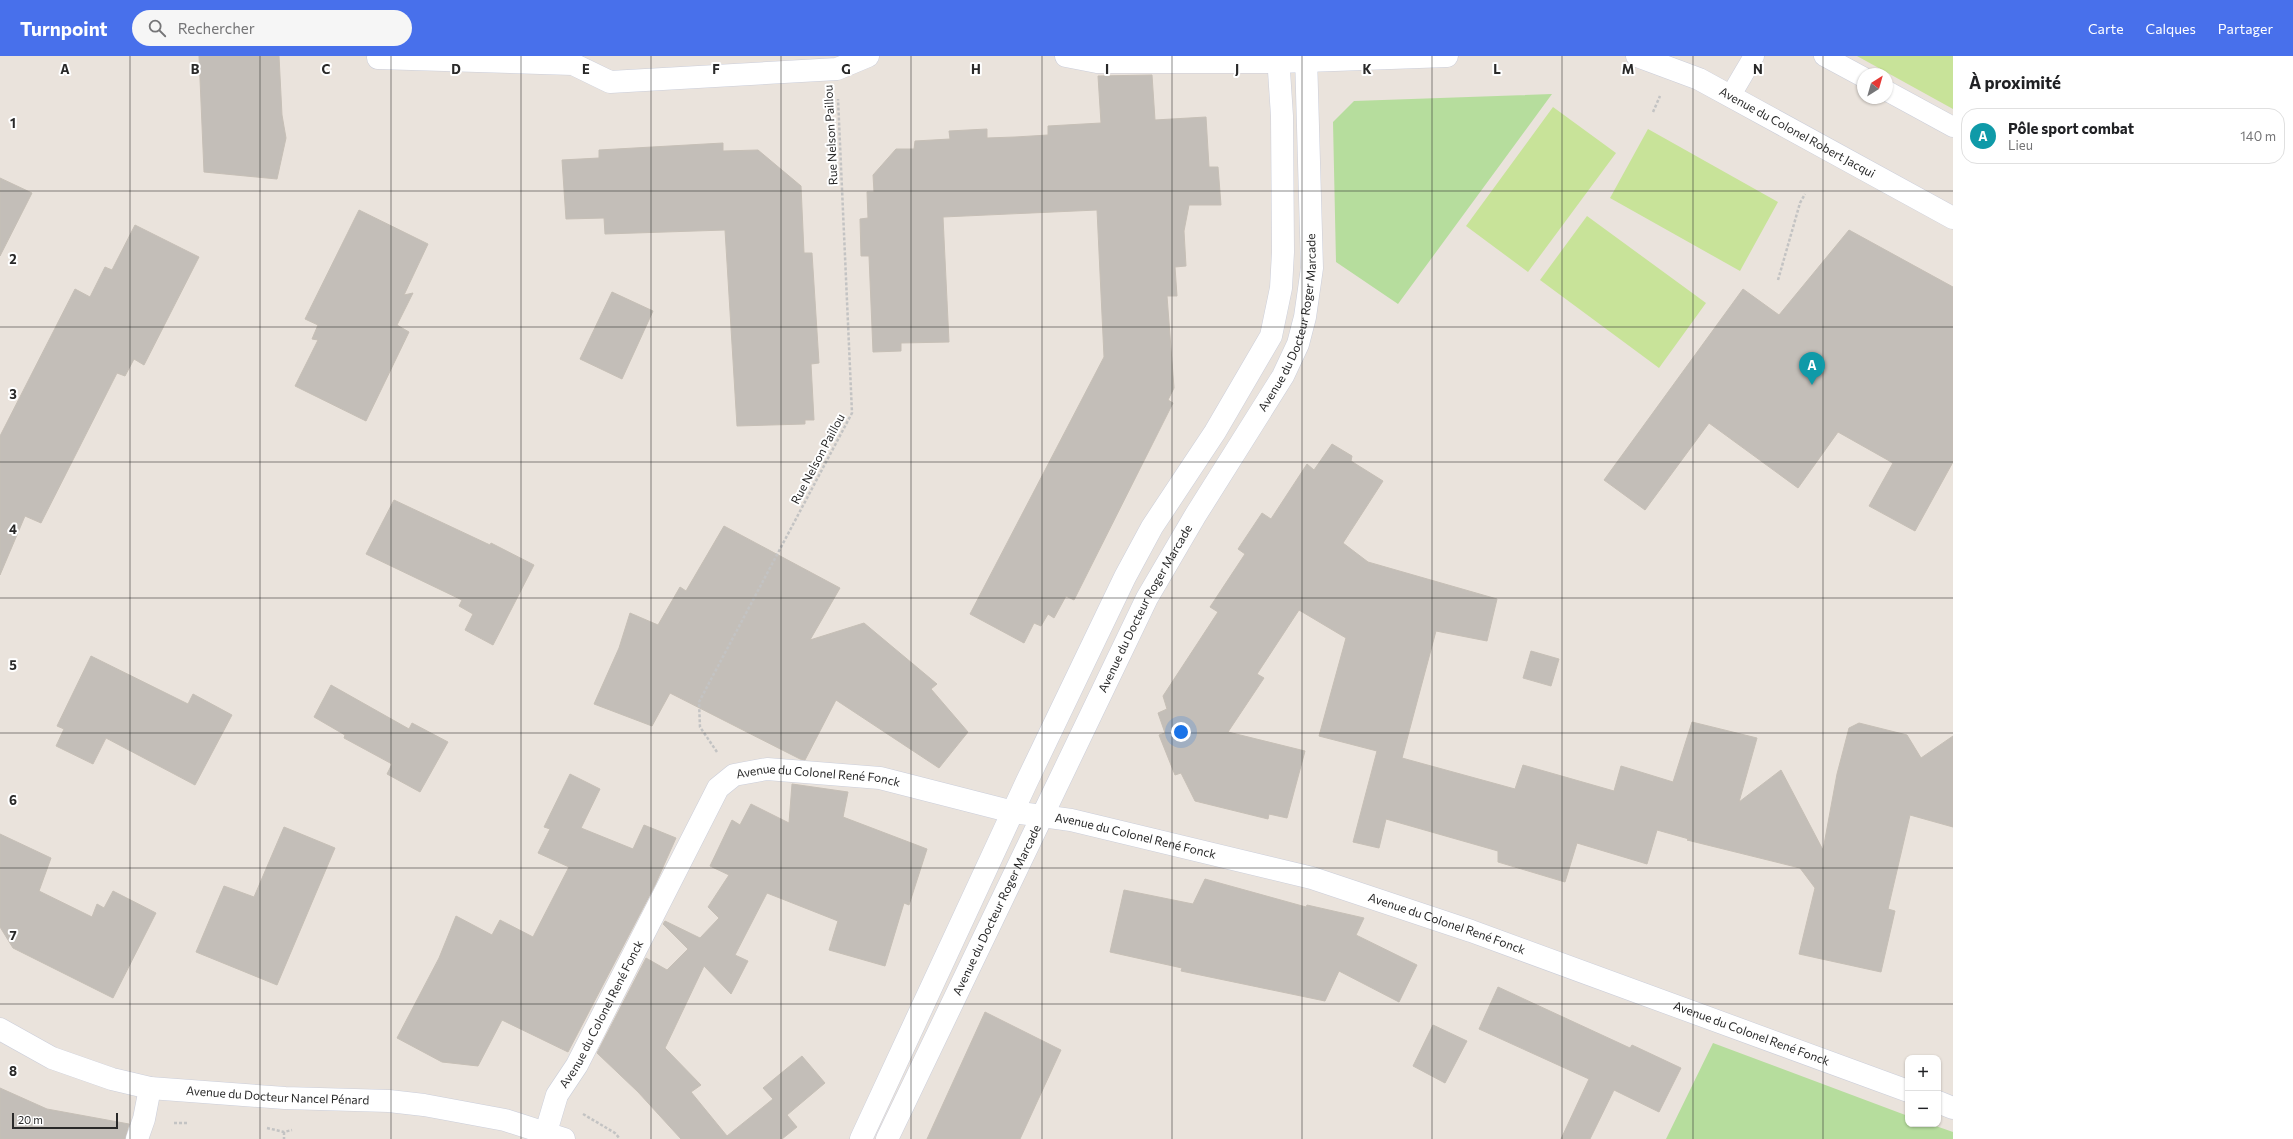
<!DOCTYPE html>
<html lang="fr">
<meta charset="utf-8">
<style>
:root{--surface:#fff;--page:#f6f6f6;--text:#202124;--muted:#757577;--line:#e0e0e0;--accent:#4870eb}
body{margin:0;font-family:Commissioner,sans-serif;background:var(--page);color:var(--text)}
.controls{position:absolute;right:12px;bottom:12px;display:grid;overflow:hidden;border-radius:8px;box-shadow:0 1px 3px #0004}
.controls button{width:36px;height:36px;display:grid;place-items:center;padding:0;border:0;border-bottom:1px solid var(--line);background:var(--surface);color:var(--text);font:20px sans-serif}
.compass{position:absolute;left:1857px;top:12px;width:36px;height:36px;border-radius:50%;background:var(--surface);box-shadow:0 1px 3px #0004;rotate:37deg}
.scale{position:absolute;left:12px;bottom:10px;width:106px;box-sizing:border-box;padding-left:4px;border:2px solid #292929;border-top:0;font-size:11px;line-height:14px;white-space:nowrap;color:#292929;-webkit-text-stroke:3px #fff;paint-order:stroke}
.you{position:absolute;left:1181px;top:676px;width:14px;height:14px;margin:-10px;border:3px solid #fff;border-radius:50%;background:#1a73e8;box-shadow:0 0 0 6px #1a73e833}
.badge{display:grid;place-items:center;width:26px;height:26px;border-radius:50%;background:var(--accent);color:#fff;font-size:13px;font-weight:700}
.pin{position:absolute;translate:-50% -33px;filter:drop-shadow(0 1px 2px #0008)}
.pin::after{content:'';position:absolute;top:21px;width:14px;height:12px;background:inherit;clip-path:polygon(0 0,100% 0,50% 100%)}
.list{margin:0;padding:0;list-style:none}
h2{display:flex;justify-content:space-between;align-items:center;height:52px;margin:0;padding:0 16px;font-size:17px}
h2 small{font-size:13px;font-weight:400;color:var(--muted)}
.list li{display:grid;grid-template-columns:26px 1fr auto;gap:12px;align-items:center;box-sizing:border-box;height:56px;margin:0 8px 8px;padding:0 8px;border:1px solid var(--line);border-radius:16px}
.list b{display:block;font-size:15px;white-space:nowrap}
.list p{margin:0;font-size:13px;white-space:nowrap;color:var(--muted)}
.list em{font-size:13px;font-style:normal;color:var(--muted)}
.icon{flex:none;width:22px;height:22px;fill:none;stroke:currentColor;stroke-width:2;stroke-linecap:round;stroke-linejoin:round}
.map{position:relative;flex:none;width:1953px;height:1083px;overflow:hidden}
header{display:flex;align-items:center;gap:24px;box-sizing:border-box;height:56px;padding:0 20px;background:var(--accent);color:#fff}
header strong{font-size:19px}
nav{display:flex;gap:22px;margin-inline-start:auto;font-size:14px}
.search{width:280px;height:36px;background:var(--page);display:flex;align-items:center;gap:10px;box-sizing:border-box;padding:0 14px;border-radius:22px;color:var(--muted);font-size:15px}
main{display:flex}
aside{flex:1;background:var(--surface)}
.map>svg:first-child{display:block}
.green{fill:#b6dd9d}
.pitch{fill:#c8e399}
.building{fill:#c3beb8;stroke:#c6bfb6}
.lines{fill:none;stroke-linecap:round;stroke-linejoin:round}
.lane-casing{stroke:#cbceda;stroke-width:21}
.street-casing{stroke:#cbceda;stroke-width:23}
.secondary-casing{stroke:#cbceda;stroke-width:23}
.path{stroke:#c3c3c3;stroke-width:2.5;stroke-dasharray:3 2;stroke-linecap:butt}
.lane{stroke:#fff;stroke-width:20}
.street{stroke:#fff;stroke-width:22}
.secondary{stroke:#fff;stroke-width:22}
.grid{fill:none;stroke:#292929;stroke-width:1;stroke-opacity:0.55}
.labels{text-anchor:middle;stroke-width:4;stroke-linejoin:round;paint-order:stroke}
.street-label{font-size:12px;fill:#292929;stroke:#fff}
.grid-label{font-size:13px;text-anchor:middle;font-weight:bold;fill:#292929;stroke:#fff;stroke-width:4;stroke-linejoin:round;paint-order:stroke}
</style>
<header>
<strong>Turnpoint</strong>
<div class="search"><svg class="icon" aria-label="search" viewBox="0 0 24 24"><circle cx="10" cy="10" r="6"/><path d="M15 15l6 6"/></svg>Rechercher</div>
<nav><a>Carte</a><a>Calques</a><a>Partager</a></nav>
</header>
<main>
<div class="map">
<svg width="1953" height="1083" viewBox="0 0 1953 1083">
<rect width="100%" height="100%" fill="#eae3dc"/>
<path class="green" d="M1552,38L1398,248L1336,206L1333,66L1354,45Z
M1713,987L1908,1060V1068H1930L1953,1076V1083H1666Z"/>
<path class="pitch" d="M1857,0H1953V53Z
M1553,51L1616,97L1528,216L1466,170Z
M1648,73L1778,146L1740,215L1610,142Z
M1587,160L1706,247L1659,312L1540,224Z"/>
<path class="building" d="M199,0H279L282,59L286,82L277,123L204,116Z
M1152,19L1155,64L1206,61L1209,111H1218L1221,149H1189L1184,175L1186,210L1175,211L1177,240H1167L1174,332L1168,344L1173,347L1074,544L1066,540L1054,562L1048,558L1041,570L1034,567L1024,587L970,558L1104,301L1097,154L943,161L949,286L901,287V295L873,296L869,200H861L860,163L868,162L867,136H874L873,119L896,93H914L915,85L950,83L949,75L987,73V82L1015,81L1048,79V70L1101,67L1098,20Z
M723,87V95L758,94L801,130L804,197H812L819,307L811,308L814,364H805V368L737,370L725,174L605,178L604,162L566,163L562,104L599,102V94Z
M0,122L32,137L0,200Z
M359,154L428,188L404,239L413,237L397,269L409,276L366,365L295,330L318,284L312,283L318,269L305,263Z
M135,169L199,201L144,309L134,303L125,320L117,317L41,467L25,460L0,519V380L75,233L90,241L105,211L112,214Z
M1849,174L1953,231V406L1915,475L1869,450L1893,407L1838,376L1798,432L1709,367L1645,454L1604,424L1743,233L1779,259Z
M612,236L653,255L622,323L580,303Z
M1332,388L1352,400L1351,405L1383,425L1343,487L1368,506L1497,543L1487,585L1436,575L1402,702L1515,733L1523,709L1614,735L1621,710L1673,726L1692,666L1757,682L1739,746L1781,714L1823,794L1837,718L1849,672L1859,667L1907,679L1921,702L1953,680V771L1910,759L1888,853L1895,855L1881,916L1799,898L1815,832L1800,812L1687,784L1689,783L1657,774L1647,808L1577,787L1565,826L1498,806V795L1386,763L1379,792L1353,786L1377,695L1319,680L1346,582L1299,554L1257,618L1264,622L1228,676L1305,695L1287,762L1269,758L1268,763L1195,745L1181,717L1175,719L1159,679L1165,677L1158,657L1167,653L1163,640L1218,556L1210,551L1245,498L1238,493L1262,457L1271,463L1307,408L1314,414Z
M394,444L490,489L491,487L534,509L493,589L465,574L473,558L459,550L462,544L366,498Z
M724,470L840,532L810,584L864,567L937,628L931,633L968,676L939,712L836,644L805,704L800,703L670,637L652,670L594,648L619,592L630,557L658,569L680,531L686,535Z
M1531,595L1559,603L1551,630L1523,622Z
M91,600L188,648L193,638L232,659L195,729L106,682L93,708L56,690L64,673L57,670Z
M331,629L409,673L412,667L448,686L420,736L387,718L392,708L344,682L345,679L314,661Z
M570,718L600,733L581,772L633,793L644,769L676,782L655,829L568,996L502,964L478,1010L442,1006L397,982L439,902L456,860L492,879L500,864L533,881L569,811L538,797L550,773L544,771Z
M792,728L848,736L843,761L927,793L909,849L904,847L885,910L829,894L838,865L767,837L735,899L748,905L731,938L704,910L665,992L701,1029L691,1036L727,1080L773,1043L763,1032L802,1000L825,1027L787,1059L797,1071L782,1083H681L638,1036L597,997L646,902L667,914L688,893L663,868L665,865L700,882L719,862L708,851L729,819L710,810L732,764L740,769L751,748L789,767Z
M284,771L335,792L277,929L196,896L224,830L254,841Z
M0,778L51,802L39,835L92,861L97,848L104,852L113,835L156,857L113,942L13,892L0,871Z
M1205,823L1306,851L1307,849L1364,862L1356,879L1417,909L1399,946L1339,915L1325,945L1181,915L1182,912L1110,896L1124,834L1193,848Z
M1498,931L1630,992L1632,989L1681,1012L1659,1056L1614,1034L1590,1083H1561L1589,1023L1479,973Z
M985,956L1061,994L1020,1083H927Z
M1433,969L1467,985L1445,1027L1413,1010Z
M0,1032L47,1053L129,1068L125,1083H0Z"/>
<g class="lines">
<defs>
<path id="lane" d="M1824,0L1863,21
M1887,35L1953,71
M1731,39L1754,0"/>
<g id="street">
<path d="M1066,0L1097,6H1278L1447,0"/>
<path id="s1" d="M1637,0L1699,23L1953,162"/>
<path d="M378,2L573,8L610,26L837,13L868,0"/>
<path d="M1938,1046L1953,1052"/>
<path id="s2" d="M546,1076L557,1039L577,1009L718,732L734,719L767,713L880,722L1013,756L1071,764L1312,822L1471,875L1908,1035"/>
<path d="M137,1083L144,1063L150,1032"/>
<path d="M861,1083L1027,725L1125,521L1152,471L1215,376L1271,280L1281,232L1283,196L1282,60L1278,0"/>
<path id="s3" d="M887,1083L1147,542L1195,460L1283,320L1298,288L1305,261L1312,212L1306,0"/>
</g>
<g id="secondary">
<path id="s4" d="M0,973L52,1002L112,1023L150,1032L285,1042L389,1045L424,1049L505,1064L564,1083"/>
</g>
</defs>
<use href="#lane" class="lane-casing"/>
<use href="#street" class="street-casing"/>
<use href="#secondary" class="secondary-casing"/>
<path class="path" d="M1653,56L1660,40
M1778,224L1800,147L1805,138
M717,696L700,671L699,646L852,357L838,43
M583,1058L615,1077L620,1083
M174,1067H187
M267,1072L284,1076L292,1074
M284,1076V1083"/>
<use href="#lane" class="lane"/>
<use href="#street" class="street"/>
<use href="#secondary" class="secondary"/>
</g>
<path class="grid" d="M130,0V1083M260,0V1083M391,0V1083M521,0V1083M651,0V1083M781,0V1083M911,0V1083M1042,0V1083M1172,0V1083M1302,0V1083M1432,0V1083M1562,0V1083M1693,0V1083M1823,0V1083M0,135H1953M0,271H1953M0,406H1953M0,542H1953M0,677H1953M0,812H1953M0,948H1953"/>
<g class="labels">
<g class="street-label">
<text dy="4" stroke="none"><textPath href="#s1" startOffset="178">Avenue du Colonel Robert Jacqui</textPath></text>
<text transform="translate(831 79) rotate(-93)" y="4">Rue Nelson Paillou</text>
<text dy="4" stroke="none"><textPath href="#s3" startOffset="914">Avenue du Docteur Roger Marcade</textPath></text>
<text transform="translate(818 403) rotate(-62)" y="4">Rue Nelson Paillou</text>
<text dy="4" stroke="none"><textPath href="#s3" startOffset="590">Avenue du Docteur Roger Marcade</textPath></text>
<text dy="4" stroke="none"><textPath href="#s2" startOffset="491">Avenue du Colonel René Fonck</textPath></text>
<text dy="4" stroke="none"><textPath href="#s2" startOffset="815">Avenue du Colonel René Fonck</textPath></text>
<text dy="4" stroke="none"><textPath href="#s3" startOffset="254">Avenue du Docteur Roger Marcade</textPath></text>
<text dy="4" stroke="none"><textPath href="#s2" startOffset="1139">Avenue du Colonel René Fonck</textPath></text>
<text dy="4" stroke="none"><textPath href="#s2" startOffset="131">Avenue du Colonel René Fonck</textPath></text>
<text dy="4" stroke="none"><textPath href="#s2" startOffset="1463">Avenue du Colonel René Fonck</textPath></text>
<text dy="4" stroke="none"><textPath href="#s4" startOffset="290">Avenue du Docteur Nancel Pénard</textPath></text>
</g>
</g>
<g class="grid-label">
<text x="65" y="18">A</text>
<text x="195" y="18">B</text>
<text x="326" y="18">C</text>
<text x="456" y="18">D</text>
<text x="586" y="18">E</text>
<text x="716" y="18">F</text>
<text x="846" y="18">G</text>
<text x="976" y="18">H</text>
<text x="1107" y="18">I</text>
<text x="1237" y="18">J</text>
<text x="1367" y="18">K</text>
<text x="1497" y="18">L</text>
<text x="1628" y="18">M</text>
<text x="1758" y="18">N</text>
<text x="13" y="72">1</text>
<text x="13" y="208">2</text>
<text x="13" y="343">3</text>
<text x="13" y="478">4</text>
<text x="13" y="614">5</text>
<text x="13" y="749">6</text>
<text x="13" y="884">7</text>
<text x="13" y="1020">8</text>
</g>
</svg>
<div class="controls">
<button>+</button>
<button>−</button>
</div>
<svg class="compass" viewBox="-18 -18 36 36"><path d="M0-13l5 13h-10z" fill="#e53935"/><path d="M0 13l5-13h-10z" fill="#757577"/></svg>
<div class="scale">20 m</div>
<div class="you"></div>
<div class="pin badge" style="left:1812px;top:329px;background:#0f9aa8">A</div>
</div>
<aside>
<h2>À proximité<small></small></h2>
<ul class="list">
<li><span class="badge" style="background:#0f9aa8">A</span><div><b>Pôle sport combat</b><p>Lieu</p></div><em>140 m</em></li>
</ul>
</aside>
</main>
